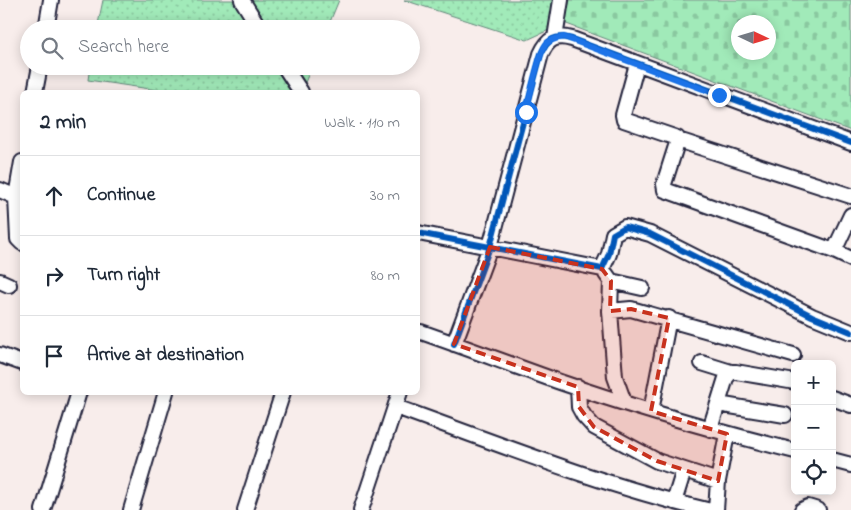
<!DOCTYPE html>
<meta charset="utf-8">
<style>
:root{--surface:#fff;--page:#f6f6f7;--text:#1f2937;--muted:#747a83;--line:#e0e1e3}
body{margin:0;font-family:"Indie Flower",sans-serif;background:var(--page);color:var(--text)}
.controls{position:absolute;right:15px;bottom:15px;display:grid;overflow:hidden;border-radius:8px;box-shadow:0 2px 12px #0003}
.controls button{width:45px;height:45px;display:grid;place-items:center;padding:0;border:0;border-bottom:1px solid var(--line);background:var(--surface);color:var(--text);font:25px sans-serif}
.compass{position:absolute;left:731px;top:15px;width:45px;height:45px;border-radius:50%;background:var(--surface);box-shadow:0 2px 12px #0003;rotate:94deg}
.stop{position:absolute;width:15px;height:15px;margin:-11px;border:4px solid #1a73e8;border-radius:50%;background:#fff}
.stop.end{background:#1a73e8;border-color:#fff;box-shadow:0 1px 5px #0008}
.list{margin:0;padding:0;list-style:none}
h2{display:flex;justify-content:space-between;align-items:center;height:65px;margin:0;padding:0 20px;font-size:21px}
h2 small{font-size:16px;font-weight:400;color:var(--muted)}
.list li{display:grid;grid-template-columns:32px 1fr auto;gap:15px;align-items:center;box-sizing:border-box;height:80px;padding:0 20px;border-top:1px solid var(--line)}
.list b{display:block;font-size:19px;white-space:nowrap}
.list em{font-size:16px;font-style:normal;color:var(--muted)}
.icon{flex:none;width:28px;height:28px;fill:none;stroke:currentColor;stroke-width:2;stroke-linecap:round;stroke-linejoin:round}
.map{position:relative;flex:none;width:851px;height:510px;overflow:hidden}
.search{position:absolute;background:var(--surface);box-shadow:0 2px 12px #0003;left:20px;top:20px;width:400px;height:55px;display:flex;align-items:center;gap:12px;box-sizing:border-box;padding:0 18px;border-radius:28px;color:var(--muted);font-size:19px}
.panel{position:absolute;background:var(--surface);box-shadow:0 2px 12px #0003;left:20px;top:90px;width:400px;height:305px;border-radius:8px}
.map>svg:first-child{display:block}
.grass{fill:url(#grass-dots);stroke:#62867a}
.cemetery{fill:url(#cemetery-stones);stroke:#62867a;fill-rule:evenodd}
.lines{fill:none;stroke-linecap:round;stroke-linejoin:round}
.minor-casing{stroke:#22223b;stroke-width:18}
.minor{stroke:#fff;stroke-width:14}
.cycleway-casing{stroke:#fff;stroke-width:9}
.cycleway{stroke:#0057b8;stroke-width:6}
.route{stroke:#1a73e8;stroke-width:6}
.marked{fill:#c8321e;fill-opacity:0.2;stroke:#c8321e;stroke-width:4;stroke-dasharray:10 6;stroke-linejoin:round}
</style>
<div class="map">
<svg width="851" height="510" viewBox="0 0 851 510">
<defs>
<pattern id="grass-dots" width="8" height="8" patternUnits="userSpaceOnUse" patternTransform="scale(1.25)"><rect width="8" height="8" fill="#a1eab9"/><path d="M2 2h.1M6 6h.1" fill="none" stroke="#8ac8a0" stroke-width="1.8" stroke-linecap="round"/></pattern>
<pattern id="cemetery-stones" width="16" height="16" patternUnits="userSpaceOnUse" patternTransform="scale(1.25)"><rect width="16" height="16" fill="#a1eab9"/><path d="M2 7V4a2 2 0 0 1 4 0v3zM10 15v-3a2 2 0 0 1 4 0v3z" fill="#8ac8a0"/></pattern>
</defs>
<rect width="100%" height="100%" fill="#f8edeb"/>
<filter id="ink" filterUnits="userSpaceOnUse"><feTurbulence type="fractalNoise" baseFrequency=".02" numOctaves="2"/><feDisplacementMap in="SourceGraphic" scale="10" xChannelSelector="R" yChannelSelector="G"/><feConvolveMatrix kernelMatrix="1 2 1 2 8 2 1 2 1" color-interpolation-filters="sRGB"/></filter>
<g filter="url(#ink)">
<path class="grass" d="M103,0H339L327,29H97Z
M404,0H570L564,23L527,40Z
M90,66H312L301,92H171L88,80Z"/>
<path class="cemetery" d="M570,0H851V131L564,23ZM738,22H768V52H738Z"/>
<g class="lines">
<defs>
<path id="minor" d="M242,0L260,29
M46,29L51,0
M555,38L561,0
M637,64L623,115L624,120L677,138V143L664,184L665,190L834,251L851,259
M284,66L301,92
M35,92L40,66
M678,140L851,196
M0,190L16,197L22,162
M22,197H16L18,239L22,243
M418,233L602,269L609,254L613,234L625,227L650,234L812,316L851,332
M834,251L851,215
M606,274L611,281L642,288
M0,281L9,285
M611,281L610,311L615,377L624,402
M610,311L631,309L793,355
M421,332C467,348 512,365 557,381C635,408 715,431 795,451
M454,344L490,247L541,54C548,39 555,34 572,39L851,143
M0,355L22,363
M702,363L731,372
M578,387L579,407L584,416L594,427L657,461L718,481
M832,398L851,405
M718,404L785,415
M396,407C499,444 601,485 707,510
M651,411L669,318
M710,429L726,378L731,372H736L795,382
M832,460L851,465
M674,502L684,470
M43,510L79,392
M131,510L166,392
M245,510L283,392
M361,510L400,392
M716,510L718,481L727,434
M802,510L808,507L818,510"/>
</defs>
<use href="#minor" class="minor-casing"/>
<use href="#minor" class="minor"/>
<defs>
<path id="cycleway" d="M418,233L602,269L609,254L613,234L625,227L650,234L812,316L851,332
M454,344L490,247L541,54C548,39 555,34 572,39L851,143"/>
</defs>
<use href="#cycleway" class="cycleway-casing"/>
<use href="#cycleway" class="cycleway"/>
</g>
</g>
<g class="lines" filter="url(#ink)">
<path class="route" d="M526,112C530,97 538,54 546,44C550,39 558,38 564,37L719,95"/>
</g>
<path class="marked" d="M490,247L602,269L611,281L610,311L631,309L669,318L651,411L727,434L718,481L657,461L594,427L579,407L578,387L454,344Z"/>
</svg>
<div class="controls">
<button>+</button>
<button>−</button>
<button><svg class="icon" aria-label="locate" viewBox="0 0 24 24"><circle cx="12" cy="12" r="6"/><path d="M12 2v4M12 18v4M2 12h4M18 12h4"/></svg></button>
</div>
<svg class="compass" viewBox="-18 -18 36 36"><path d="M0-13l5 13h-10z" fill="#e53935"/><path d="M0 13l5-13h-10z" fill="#747a83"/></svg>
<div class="stop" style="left:526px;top:112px"></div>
<div class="stop end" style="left:719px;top:95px"></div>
<div class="search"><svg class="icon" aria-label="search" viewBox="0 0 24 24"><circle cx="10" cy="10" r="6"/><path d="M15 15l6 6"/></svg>Search here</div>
<section class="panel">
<h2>2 min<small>Walk · 110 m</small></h2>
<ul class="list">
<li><svg class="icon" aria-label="ahead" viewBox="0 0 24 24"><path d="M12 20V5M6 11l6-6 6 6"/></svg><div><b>Continue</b></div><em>30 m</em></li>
<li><svg class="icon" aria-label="right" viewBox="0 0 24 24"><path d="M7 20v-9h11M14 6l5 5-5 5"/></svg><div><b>Turn right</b></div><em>80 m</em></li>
<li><svg class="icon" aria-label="arrive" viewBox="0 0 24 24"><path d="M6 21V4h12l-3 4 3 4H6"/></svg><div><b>Arrive at destination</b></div></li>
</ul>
</section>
</div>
